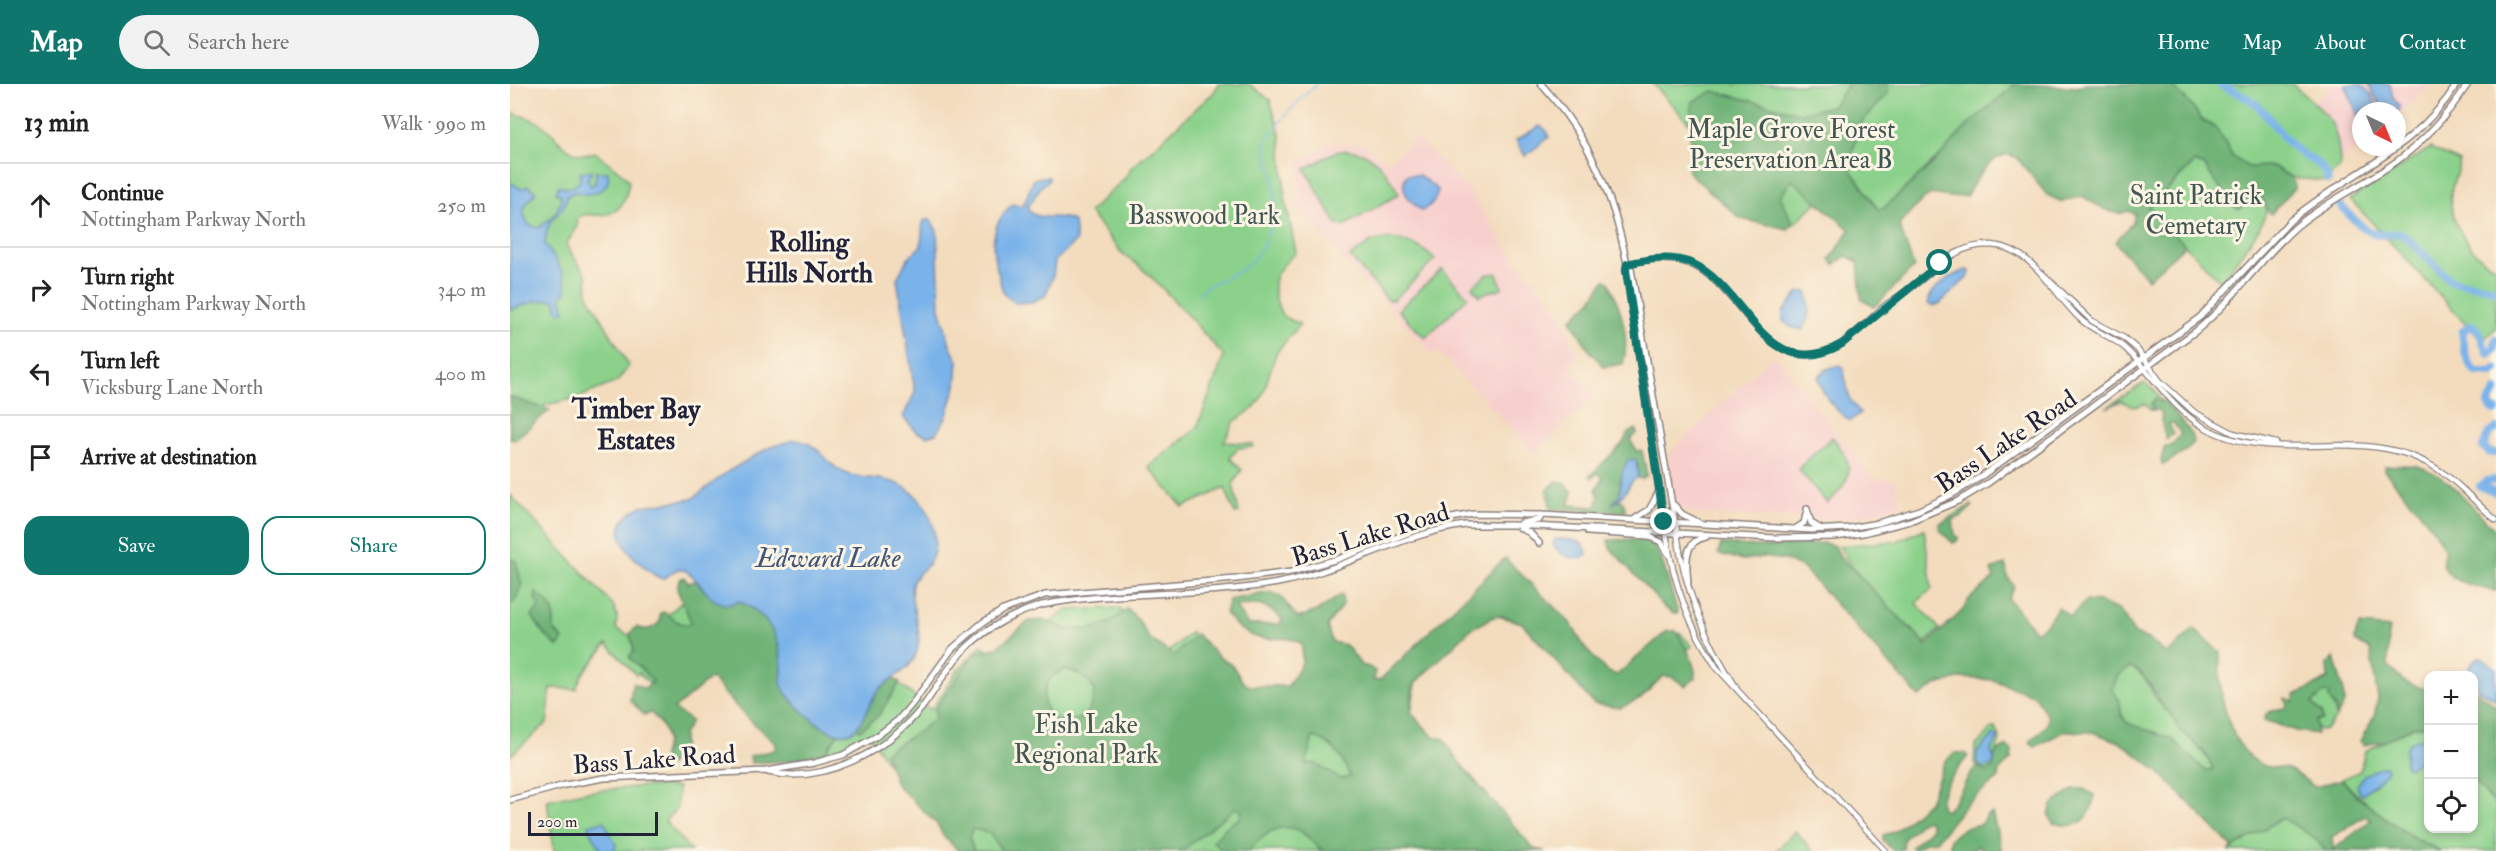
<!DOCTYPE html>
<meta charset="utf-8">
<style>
:root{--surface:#fff;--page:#f2f2f2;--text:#222;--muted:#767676;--line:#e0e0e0;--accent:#0f766e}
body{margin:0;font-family:"IM FELL Double Pica",serif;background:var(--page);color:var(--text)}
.controls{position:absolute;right:18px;bottom:18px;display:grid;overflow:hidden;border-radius:12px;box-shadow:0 3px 9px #0003}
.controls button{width:54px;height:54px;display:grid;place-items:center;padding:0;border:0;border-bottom:2px solid var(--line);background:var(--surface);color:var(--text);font:30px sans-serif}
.compass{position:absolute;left:1842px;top:18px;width:54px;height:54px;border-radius:50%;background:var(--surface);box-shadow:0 3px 9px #0003;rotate:137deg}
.scale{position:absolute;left:18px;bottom:15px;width:130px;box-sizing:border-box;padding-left:6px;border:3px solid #22223b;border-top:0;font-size:16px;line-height:21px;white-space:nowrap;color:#22223b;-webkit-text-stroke:4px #fcf5e5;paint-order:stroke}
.stop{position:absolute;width:18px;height:18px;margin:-14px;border:4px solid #0f766e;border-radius:50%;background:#fff}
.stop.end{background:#0f766e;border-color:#fff;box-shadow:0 2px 6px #0008}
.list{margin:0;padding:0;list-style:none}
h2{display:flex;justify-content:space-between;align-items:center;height:78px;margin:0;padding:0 24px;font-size:26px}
h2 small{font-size:20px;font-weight:400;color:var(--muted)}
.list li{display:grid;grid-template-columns:39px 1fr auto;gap:18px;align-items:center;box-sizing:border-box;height:84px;padding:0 24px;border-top:2px solid var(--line)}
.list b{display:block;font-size:22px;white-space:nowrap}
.list p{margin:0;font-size:20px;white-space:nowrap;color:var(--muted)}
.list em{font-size:20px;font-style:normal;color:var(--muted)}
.actions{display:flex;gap:12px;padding:18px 24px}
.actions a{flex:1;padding:14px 0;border:2px solid var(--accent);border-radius:18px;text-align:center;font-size:21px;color:var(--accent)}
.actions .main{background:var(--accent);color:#fff}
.icon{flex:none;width:33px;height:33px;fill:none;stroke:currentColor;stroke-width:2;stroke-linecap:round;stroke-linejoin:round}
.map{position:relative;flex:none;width:1986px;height:767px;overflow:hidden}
header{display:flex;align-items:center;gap:36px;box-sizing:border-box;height:84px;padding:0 30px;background:var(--accent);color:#fff}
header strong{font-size:28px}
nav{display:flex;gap:33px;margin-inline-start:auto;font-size:21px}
.search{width:420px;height:54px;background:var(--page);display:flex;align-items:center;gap:15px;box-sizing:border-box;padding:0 21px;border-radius:33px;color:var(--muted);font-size:22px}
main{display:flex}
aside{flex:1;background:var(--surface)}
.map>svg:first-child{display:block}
.built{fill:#f7d0cd}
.green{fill:#8bd18b;stroke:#567a63;stroke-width:1.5}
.forest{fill:#70b377;stroke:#496a59;stroke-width:1.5;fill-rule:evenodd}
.water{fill:#7ab3ea;stroke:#4e6a92;stroke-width:1.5}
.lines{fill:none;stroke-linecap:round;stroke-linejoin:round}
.stream{stroke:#7ab3ea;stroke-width:1.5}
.river{stroke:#7ab3ea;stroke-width:8}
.tertiary-casing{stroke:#8a7f7c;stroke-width:7}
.secondary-casing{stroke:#8a7f7c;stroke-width:8}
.tertiary{stroke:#fff;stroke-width:4.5}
.secondary{stroke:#fff;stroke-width:5}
.route{stroke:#0f766e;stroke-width:8}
.labels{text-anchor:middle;stroke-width:6;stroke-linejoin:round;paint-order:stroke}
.park-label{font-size:26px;fill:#425753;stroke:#fcf5e5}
.street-label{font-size:26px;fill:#22223b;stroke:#fcf5e5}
.neighbourhood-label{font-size:27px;font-weight:bold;fill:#22223b;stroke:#fcf5e5}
.water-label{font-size:27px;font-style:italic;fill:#415578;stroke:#fcf5e5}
</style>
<header>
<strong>Map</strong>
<div class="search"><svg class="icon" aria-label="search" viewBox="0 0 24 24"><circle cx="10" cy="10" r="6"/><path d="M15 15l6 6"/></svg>Search here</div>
<nav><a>Home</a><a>Map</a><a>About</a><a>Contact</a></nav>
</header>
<main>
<aside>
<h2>13 min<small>Walk · 990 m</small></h2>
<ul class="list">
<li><svg class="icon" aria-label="ahead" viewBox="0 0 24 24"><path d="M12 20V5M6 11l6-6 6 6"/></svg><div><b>Continue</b><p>Nottingham Parkway North</p></div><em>250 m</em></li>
<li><svg class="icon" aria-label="right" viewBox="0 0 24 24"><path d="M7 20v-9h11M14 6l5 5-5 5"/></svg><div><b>Turn right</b><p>Nottingham Parkway North</p></div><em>340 m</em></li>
<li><svg class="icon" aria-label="left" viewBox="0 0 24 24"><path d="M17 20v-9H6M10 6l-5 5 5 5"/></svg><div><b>Turn left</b><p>Vicksburg Lane North</p></div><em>400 m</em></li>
<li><svg class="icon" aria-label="arrive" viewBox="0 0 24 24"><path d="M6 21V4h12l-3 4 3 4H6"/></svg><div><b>Arrive at destination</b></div></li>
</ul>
<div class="actions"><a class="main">Save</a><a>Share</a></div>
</aside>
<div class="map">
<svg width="1986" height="767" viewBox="0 0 1986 767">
<rect width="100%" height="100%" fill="#fcf5e5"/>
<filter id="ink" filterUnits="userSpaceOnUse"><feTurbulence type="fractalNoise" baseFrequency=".0167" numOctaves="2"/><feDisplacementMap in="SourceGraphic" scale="12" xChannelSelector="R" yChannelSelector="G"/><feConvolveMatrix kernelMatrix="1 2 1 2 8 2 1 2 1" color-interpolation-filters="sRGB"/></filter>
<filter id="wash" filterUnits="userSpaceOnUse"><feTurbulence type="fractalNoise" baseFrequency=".008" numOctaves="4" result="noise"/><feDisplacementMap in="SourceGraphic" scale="24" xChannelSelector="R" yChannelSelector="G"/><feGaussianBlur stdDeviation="1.35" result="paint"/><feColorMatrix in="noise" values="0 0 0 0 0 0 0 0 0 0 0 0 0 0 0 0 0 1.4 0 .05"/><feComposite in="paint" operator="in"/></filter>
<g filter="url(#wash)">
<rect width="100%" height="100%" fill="#f3dcbd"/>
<path class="built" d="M1823,0H1922L1887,33V27H1851V63L1817,87L1799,24Z
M906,53L962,110L998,167L1050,229L1067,272L1059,279V283L1085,312L1024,369L928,267L923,271L817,158L788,122L789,78L818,59L853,60L879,78Z
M1264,271L1363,394L1385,396L1390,423L1339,434L1305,435L1185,430L1167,421L1158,370Z"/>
<path class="green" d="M709,0H739L760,16L771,52L775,113L786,169C760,190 759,202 772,232L790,240L766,269L752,313L744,324L724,338L714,358L743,360V363L728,364L720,374L732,386L723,400L729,429L725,430L715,404L673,423L638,383L687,344L714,272C698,255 631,176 614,172L579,128L615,94L620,85L704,8Z
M1143,0H1506L1374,124L1368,125L1341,87L1278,145Z
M1660,0H1782C1817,30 1829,35 1830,84L1815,97L1782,94L1763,82L1738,83L1723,73L1707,45L1691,35L1680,20Z
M0,28C10,32 23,34 31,40C48,52 61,79 85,68L115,92L119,98C116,115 111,131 91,131C82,132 77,128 68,133L67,142L56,161L77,192L78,211L119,282L107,298L67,314L36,321L0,355Z
M1920,64L1950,78C1947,89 1942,100 1941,110C1938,138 1962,172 1986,184V244L1972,257L1840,115Z
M836,66C865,67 876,87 889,110L834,142L827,141L795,85L825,68Z
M1685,78L1694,82L1724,123H1733L1742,111L1748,109L1752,112L1757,126L1749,145L1711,198L1639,124Z
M875,155C895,155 911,161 925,176L883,216H878L840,173L861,158Z
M932,185L958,213L915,254L888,226Z
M987,189L992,204C985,207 977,207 970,212L962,203L976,191Z
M1634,299L1643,305L1652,317L1641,326L1635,320L1624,323L1611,317L1596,324Z
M1322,353C1345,380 1345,395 1317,419L1289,386L1290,383Z
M0,411L103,521L107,532L106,545L126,555L137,550L190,501L283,618L359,620L368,606L383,595L421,626L448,586L472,561L489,580L556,526L609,524L652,573L681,548L733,605L865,601L994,479L1110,604L1170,549L1182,562L1122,617L1017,540L984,531L955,545L907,589L901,630L1022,767H454L387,694L359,650L338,662L315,669L200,588L163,623L129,589L126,591L97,560L72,591L66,605L41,604L37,639L0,672Z
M1414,445L1422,505L1406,519L1430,545L1415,559C1386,529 1349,499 1329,462L1387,457Z
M1620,583C1634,588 1639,602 1646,615C1651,622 1658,626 1662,632C1675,653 1692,662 1703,684L1701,687H1696L1646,648L1629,645L1617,639L1611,630L1610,618L1602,605L1608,591Z
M1815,608L1821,611C1821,620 1826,625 1826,634L1816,645L1810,646L1805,641L1807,625L1802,619Z
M1904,642H1918V744H1964V697L1986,721V767C1971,767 1943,767 1930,766C1902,757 1850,717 1832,695L1850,687L1855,667Z
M1482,644H1485C1493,655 1490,656 1486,668C1484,672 1484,679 1483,684L1478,687L1472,686L1464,678L1465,663Z
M133,702L168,703L167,724L155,737L181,767H44L37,716L73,708Z
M1772,716L1821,767H1719L1723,764Z
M1285,747L1303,767H1266Z"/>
<path class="forest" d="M1338,0H1378V10L1352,38L1338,82L1368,125L1374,124L1423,79L1460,39L1506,0L1568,3L1574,0H1660L1680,20L1691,35L1707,45L1723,73L1738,83L1763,82L1782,94L1785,103L1761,130C1755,124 1755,115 1748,109L1742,111L1729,125L1724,123L1694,82L1685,78L1639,123L1675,161L1638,195L1605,158L1623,138L1625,130L1618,127L1609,130L1592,124L1572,112L1552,118L1537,111L1507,74L1498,70C1476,76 1468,93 1456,112L1440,113L1421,110L1413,115L1389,141L1404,183L1364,223L1351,214L1348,178L1336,172L1324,181L1320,175L1340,146L1282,96L1270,112L1283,139L1278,145L1231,135L1178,88L1182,18L1203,7L1291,29L1323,22Z
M1095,196L1099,198C1110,222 1121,253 1113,280L1094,283L1079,266L1061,236L1080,218Z
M0,313L40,326L4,356L0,355Z
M1646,315L1650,318L1655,317L1681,349L1683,358L1677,366L1655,380H1652L1651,376L1655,362H1661L1671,350L1664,339H1659L1663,350L1656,356L1651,336L1652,330L1648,326H1641L1643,324L1641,320Z
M1126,345L1127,349L1120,355L1127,368L1130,366L1132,367L1137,391L1132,395L1128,394V379L1111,393L1110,410L1102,420L1110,415L1114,420L1116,428L1041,425L1037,406L1047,397L1054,398L1063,408L1059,421L1086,423L1089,413L1086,405L1093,394L1088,389L1082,394L1080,392L1113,359L1117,350Z
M1874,382C1885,382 1898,380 1907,382C1941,391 1962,424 1986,447V507C1966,503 1923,496 1935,467C1921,436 1895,413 1874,386Z
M1461,421L1463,422L1452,432L1443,436L1445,452L1449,453L1447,457L1443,459L1429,445V440Z
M1098,456C1111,456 1135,453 1145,462C1151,467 1164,517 1168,529H1163L1155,524L1100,464Z
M1314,459L1325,462L1330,472L1416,561L1453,526L1459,515L1484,494L1481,486L1496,480L1497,492L1504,502L1498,515L1526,548L1538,538L1548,523L1560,533L1576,517L1590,518L1610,527L1625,550L1638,555L1657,570L1684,545L1711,569C1705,602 1719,669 1755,682C1762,684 1771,683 1778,685C1787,688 1797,698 1805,703L1832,695L1845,711L1901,753L1931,767H1816L1802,752L1772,734L1723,764L1649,688L1612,659L1582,648L1554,647L1525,663L1520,658L1537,641L1538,633L1525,612L1483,596L1452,594L1426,601L1409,613L1294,485L1275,476L1253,473L1233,476L1208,470L1211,460L1259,463ZM1620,583L1628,586L1641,602L1654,625L1661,630L1666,642L1695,669L1703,684L1701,687H1696L1662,655L1617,639L1611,630L1610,618L1602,605L1608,591ZM1855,732L1861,736L1823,766L1822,753Z
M995,474L1061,540L1075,564L1096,587L1107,591L1157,547H1166C1176,563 1184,576 1186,594L1175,602L1162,593L1153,592L1131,614L1110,624L1084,620L1012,539L992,532L983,533L961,545L903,601L901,628L904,632L923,652L934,655L948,677L1024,765L1035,767H810V764C803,759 795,749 788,746C768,737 751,753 739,767H713L703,758L717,742L730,734L732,727L725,724L672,767H492L479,749L463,745L459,753L464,767H449L434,753L427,740L386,700L375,668L411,646L425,634V625L465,569L486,564L519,537L535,536L556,545H580L599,539L617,525L629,537L638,553L664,572L686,550L709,573L722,581L733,598L739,602H778L792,579V560C777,550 765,557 750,554C734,551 724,540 715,529L719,516L761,508L771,513L788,534L809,526L832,510L833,520L817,542L822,558L836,561L851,581L859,583L865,587L863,596H870ZM745,521C757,522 763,527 772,535L770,540L738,541L725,522ZM553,586C568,587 575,593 584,605C585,649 526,647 535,606C537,596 544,590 553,586ZM803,653C823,657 833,675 840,693L830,695L805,679L796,680Z
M0,475L6,477L12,501L4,518L0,520Z
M174,493L178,499L185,497C198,508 209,528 229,517C256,529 269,549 271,579C272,586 271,595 273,602C276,619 313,644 328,650L315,669L278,677L241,679L240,672L265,666L266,660L233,630L201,594L164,625L181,637L173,651V663L158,682L153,677C152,671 154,668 155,663C159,647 151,640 141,629L134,631L120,616L123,599L135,605L143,597L119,573L124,567L120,550L126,543C136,548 142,545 150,538V529L154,528L168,538L177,541L181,538L167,505L169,496Z
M26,509C45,522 44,524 44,546L53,555L48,563L33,549L22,532L30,522L25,516Z
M1850,541L1879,544L1878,582L1896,599L1918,606V642H1904L1878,656L1854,661L1850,657L1864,633L1868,614L1860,565L1845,558L1846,548Z
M1824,574L1833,604L1834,619L1826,634V625L1819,614L1820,611L1815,608L1802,619L1812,629V636L1806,637L1807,650L1786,647L1754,636L1756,630C1762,626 1767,625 1775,624L1777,620L1774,614L1784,617V610C1798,608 1805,600 1818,595L1817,580Z
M383,595L390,598L369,631L350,646L347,644L368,606Z
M1964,606L1986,622V721L1964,697Z
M1497,662L1502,666L1501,675L1488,689L1489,694L1456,720L1426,757L1415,758L1404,766L1401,763L1421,745L1420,737H1412L1394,755L1393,765L1383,767L1373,756V751L1384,748L1419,718L1435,677L1445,669H1455L1458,672C1449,684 1425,708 1432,724L1436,727C1451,712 1454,696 1466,683L1478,687L1483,684L1485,669Z
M1564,705H1574L1584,711C1581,737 1569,746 1543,739L1539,731L1542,721Z
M1482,729L1492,767H1476L1468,762L1462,767H1440V755L1454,744L1472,740L1477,731Z"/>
<path class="water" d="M1835,0H1850L1862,11L1868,27H1851V34L1848,32Z
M1859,0H1880L1883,14L1890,23L1887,30V27H1873Z
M1030,42L1036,46L1039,53L1015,72L1006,56Z
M80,87L82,88L77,95L81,102L85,100L86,88H98C102,108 80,113 64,108L57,112C54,130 44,129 39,141C36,147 36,155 35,161C46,174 56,190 56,208L51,213L55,227L49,229L45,216C29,214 15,221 0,226V102L3,100L11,105L18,102L26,108C16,122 8,122 19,141L29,144C41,134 51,127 51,111L46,109L48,102C58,105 63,105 70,97V88Z
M897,91H909L928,106C926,117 921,121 912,127C901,118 887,105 897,91Z
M531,93H539V96L530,104L518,123L519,127C532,139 550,128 564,138L566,157L545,177L543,192L535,212L521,218L506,219C503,217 498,214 495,211C491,206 490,195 488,188C480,163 481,138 503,120L513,122L524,95Z
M420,135L427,147L430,224L441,264L448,277L446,302L436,334L426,349L417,352L407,348L393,333L405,308L387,195L398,174L411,162L413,137Z
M1456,186L1460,187L1459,192L1429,220L1422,222L1418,220C1419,204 1442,191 1456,186Z
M1289,208H1297C1301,219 1300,237 1292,246L1281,243L1273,237V228Z
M1329,281L1333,284L1340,316L1350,329L1340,337C1324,325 1312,312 1308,293L1315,286Z
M283,356C311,357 314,381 335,389C360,399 384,389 407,413C421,428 431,455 421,476C416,486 405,489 402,500C398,521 414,544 407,567C401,590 380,591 367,608C359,618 356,634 347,643C343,649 333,651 326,649C312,646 273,614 271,598C271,594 272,589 272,585C271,553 258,530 229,517C199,533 190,486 169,485C165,485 158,493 153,495C144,493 138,486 131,480C108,460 99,438 132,422L182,415L217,388L246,371L258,364Z
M1126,375L1128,394L1124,395L1113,411L1102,421L1110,410L1112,388L1118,376Z
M1045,455C1058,455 1077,454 1077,472C1064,477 1050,473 1043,460Z
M1970,573L1986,584V616C1973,606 1964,611 1964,592L1958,591C1959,582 1960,577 1970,573Z
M1484,651L1488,654L1481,666L1484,676L1482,681L1473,684L1467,678V668Z
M1918,653V668L1899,684L1896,683C1892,660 1897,657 1918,653Z
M1874,682L1877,684C1876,695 1860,701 1852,711L1850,710L1847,702L1854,691Z
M94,737L106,761L104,767H88L90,764L80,746L79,741Z"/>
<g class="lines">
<path class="stream" d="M689,210C698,198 708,199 720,192C734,185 746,175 753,161C767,134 767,115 762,85C760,76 754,69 756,59C759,47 796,9 807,0"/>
<path class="river" d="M1709,0C1720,6 1732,10 1742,17C1761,31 1770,55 1789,68C1804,79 1811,77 1818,96
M1829,120C1850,141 1858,156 1889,149L1897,154L1941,197L1977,203L1986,207
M1986,255L1984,265L1979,270C1971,261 1973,246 1961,241L1952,248C1955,264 1953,275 1966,288L1982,289L1986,285
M1986,307L1978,320L1983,326L1986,327
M1986,345L1979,349L1973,363L1980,369H1986
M1986,396L1977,397L1970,402L1986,409"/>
</g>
</g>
<g filter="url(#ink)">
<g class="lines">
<defs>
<path id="tertiary" d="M1117,180C1190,163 1202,194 1246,243C1258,256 1271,268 1290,270C1327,276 1351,241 1377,220C1388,212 1401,205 1411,196C1433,178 1448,161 1479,161C1522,162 1542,208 1569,234C1583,248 1603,252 1617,266C1643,291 1661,324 1694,343C1757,380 1833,347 1899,371C1940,386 1955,410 1986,436
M1532,189L1582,237L1614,254L1627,265L1650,297L1684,328L1723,349L1766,359
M1156,449C1163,498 1179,543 1207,584L1376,767
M1167,449C1174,504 1196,557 1226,603"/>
<path id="secondary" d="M1031,0C1080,54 1103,110 1117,180L1116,186L1156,449
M1117,180L1121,185L1167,449
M1164,421L1172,430L1188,438
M1297,425L1301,439L1311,445
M1126,434L1139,426L1148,409
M1011,439L1029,436L1032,431
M1010,444L1020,449L1029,459
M1285,445L1294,439L1296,430
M1078,448L1138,452L1151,458L1159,471
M1178,498C1176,480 1173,457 1196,453
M258,688C314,701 376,667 411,625C426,606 437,583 454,566C476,544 502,530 532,521C609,506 691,513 768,499C832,487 890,450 955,441H1003L1266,454L1325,453L1353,449L1400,437L1448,417L1478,399L1686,247C1724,216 1750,174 1787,142C1818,116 1855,100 1887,77C1916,56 1938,30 1958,0
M0,716L55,701L94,694L256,687L304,679L333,671L367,652L388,636L402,620L442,565L472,539L493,526L535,511L726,495L781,488L828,475L936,435L963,430L1032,431L1302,446L1339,444L1368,439L1409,426L1441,411L1469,394L1690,233L1780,137C1837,89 1905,67 1947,0"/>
</defs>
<use href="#tertiary" class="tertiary-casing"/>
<use href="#secondary" class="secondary-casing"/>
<use href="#tertiary" class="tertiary"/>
<use href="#secondary" class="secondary"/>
</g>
</g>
<g class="lines" filter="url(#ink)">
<path class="route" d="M1154,438L1116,186L1117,180C1138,175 1160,171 1181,179C1236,202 1255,304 1332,260L1430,179"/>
</g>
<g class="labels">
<g class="park-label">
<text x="1281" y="54">Maple Grove Forest<tspan x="1281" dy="30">Preservation Area B</tspan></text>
<text x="1686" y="120">Saint Patrick<tspan x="1686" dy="30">Cemetary</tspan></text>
<text x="694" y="140">Basswood Park</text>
<text x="576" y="649">Fish Lake<tspan x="576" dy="30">Regional Park</tspan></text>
</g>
<g class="street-label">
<text transform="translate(1496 357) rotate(-34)" y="9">Bass Lake Road</text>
<text transform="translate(860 450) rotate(-17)" y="9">Bass Lake Road</text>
<text transform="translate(144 675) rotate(-4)" y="9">Bass Lake Road</text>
</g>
<g class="neighbourhood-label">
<text x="299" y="167">Rolling<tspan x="299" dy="31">Hills North</tspan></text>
<text x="126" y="334">Timber Bay<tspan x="126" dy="31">Estates</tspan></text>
</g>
<g class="water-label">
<text x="318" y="483">Edward Lake</text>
</g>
</g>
</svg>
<div class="controls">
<button>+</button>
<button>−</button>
<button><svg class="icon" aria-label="locate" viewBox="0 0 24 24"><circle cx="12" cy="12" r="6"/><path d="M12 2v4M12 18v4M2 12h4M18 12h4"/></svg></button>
</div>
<svg class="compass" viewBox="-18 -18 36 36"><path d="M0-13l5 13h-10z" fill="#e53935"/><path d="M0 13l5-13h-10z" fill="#767676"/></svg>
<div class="scale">200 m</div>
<div class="stop" style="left:1430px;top:179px"></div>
<div class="stop end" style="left:1154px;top:438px"></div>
</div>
</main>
